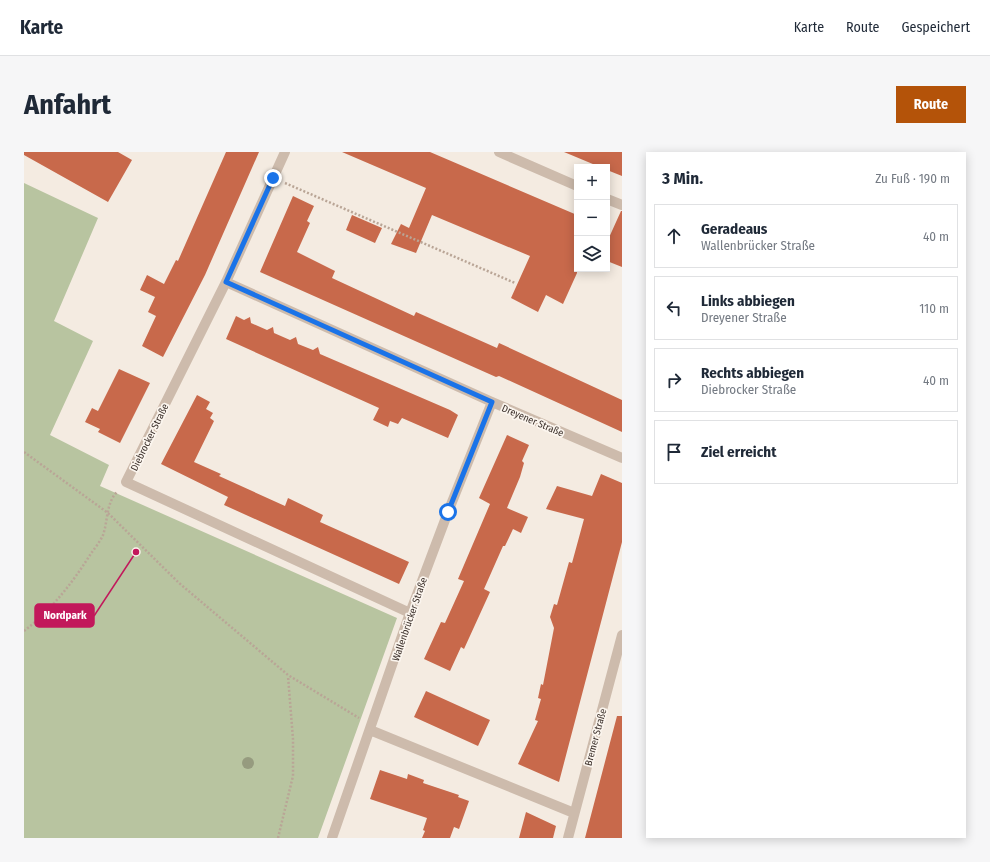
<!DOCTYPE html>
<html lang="de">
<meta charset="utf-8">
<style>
:root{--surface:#fff;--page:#f6f6f7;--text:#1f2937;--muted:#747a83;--line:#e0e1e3;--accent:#b45309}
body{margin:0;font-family:"Fira Sans Condensed",sans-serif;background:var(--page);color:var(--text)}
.controls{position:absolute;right:12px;top:12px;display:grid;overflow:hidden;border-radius:0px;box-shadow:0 2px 10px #0003}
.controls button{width:36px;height:36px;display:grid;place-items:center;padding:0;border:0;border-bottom:1px solid var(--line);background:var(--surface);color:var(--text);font:20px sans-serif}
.stop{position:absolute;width:12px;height:12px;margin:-9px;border:3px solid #1a73e8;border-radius:50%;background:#fff}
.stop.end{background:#1a73e8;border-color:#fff;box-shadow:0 1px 4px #0008}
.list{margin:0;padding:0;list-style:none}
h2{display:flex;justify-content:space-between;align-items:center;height:52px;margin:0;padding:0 16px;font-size:17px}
h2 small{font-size:13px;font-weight:400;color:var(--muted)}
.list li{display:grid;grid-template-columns:26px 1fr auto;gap:12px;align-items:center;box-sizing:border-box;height:64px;margin:0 8px 8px;padding:0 8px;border:1px solid var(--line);border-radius:0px}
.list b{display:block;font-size:15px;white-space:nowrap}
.list p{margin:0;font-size:13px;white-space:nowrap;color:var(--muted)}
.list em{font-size:13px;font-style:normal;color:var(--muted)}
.icon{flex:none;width:22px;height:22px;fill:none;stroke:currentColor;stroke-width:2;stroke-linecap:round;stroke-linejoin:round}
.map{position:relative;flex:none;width:598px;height:686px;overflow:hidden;border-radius:0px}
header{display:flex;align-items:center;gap:24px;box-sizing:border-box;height:56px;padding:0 20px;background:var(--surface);border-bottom:1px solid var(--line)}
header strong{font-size:19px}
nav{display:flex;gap:22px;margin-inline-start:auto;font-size:14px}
.intro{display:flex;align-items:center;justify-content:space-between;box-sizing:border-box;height:96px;padding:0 24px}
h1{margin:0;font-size:28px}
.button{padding:10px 18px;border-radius:0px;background:var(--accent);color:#fff;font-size:14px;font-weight:700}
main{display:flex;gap:24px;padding:0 24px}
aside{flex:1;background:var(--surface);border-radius:0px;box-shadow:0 2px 10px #0003}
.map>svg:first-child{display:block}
.green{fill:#b8c4a0}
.building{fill:#c8694b}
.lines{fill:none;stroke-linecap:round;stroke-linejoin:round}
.path{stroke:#b9a596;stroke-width:2.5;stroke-dasharray:2 2;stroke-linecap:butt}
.street{stroke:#cdbbac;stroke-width:10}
.tree{fill:#969b7f}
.route{stroke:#1a73e8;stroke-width:5}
.labels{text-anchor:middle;stroke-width:3.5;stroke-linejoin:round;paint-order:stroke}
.street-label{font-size:10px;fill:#3b302b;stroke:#fbf5ee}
.leader{fill:none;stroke:#c2185b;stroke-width:1.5}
.callout-dot{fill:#c2185b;stroke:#fbf5ee;stroke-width:1.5}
.callout{fill:#c2185b;stroke:#c2185b;stroke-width:1.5}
.callout-label{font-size:11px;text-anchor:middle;font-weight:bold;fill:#fff}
</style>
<header>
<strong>Karte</strong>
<nav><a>Karte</a><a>Route</a><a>Gespeichert</a></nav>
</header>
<div class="intro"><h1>Anfahrt</h1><a class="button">Route</a></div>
<main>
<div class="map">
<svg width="598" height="686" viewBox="0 0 598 686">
<rect width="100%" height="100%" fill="#f4ebe1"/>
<path class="green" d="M0,31L74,66L30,169L69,189L26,283L85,313L76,334L373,466L294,686H0Z"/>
<path class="building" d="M0,0H94L108,8L84,50L0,3Z
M202,0H235L181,123L139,205L118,194L132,164L124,160L131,145L116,138L123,123L140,132L152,108L154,109Z
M318,0H406L553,63V121L539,152L522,143L514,160L487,146L506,104L408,63L392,101L367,92L377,72L385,76L402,36Z
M540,0H598V24L583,18V15H576Z
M269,44L290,54L283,69L286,71L273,100L311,119L308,126L390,164L392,160L473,196L475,191L598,248V280L475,224L472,225L236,120Z
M597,59H598V115L583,109V90Z
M328,63L358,76L351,91L322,78Z
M212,164L220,168L226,165L227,171L243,178L249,175L250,181L266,188L272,185L274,192L289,198L294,195L296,202L426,258L434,263L424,286L378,266L374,272L366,269L364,275L349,268L355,256L202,187Z
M95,217L126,231L96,291L74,280L76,277L61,270L68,256L74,259Z
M173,243L186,250L182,257L189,261L186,266L190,269L170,310L197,322L195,324L261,354L264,346L299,363L296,370L385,410L375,432L200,353L204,345L137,312Z
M483,283L505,293L498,309L500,311L496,325L483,356L504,365L497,381L489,377L481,394H479L460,437L466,440L440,497L437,495L426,519L400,507L417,470L421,471L440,429L434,427L466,352L455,346Z
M577,322L598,331V390L535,630L494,612L514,569L511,568L517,547L514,546L517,532L519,533L530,476L526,465L530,452L533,453L545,410L548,411L560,367L522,357L533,334L568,344Z
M402,539L466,568L454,594L390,565Z
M593,564H598V686H561Z
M356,618L383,627L384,622L400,628L399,631L435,643L434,645L445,649L435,677L430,675L426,686H398L401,679L399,678L403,666L346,647Z
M502,660L532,674L529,686H495Z"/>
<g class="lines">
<path class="path" d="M261,31L491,131
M0,300L84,361L155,431L264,523L335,566
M0,479C27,458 47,433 66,403C70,397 76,390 79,383C84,369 82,351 93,340
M254,686L269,624V587L264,524"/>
<path class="street" d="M261,0L202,130L102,330L386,461
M475,0L553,34
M583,47L598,53
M202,130L468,250L598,306
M346,578L550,661
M308,686L386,461L424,360L468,250
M544,686L598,483"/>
</g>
<circle class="tree" cx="224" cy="611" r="6"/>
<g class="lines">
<path class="route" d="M249,26L202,130L468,250L424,360"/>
</g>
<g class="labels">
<g class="street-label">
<text transform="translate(509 268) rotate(23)" y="4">Dreyener Straße</text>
<text transform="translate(125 285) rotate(-64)" y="4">Diebrocker Straße</text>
<text transform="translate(385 467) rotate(-71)" y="4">Wallenbrücker Straße</text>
<text transform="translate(571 585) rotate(-75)" y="4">Bremer Straße</text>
</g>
</g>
<path class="leader" d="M112 400L70 464"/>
<circle class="callout-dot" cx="112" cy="400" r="4"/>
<rect class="callout" x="11" y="452" width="59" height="23" rx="4"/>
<g class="callout-label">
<text x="41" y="467">Nordpark</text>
</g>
</svg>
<div class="controls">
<button>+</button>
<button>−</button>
<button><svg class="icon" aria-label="layers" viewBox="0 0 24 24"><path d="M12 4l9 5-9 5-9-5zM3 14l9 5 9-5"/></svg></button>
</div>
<div class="stop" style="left:424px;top:360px"></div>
<div class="stop end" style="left:249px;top:26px"></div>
</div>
<aside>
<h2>3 Min.<small>Zu Fuß · 190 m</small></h2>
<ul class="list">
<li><svg class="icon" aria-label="ahead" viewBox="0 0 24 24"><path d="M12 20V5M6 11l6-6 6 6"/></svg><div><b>Geradeaus</b><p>Wallenbrücker Straße</p></div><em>40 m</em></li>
<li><svg class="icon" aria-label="left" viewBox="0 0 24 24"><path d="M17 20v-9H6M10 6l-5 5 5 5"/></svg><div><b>Links abbiegen</b><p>Dreyener Straße</p></div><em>110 m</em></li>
<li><svg class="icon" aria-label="right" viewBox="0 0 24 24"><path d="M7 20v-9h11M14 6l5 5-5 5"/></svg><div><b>Rechts abbiegen</b><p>Diebrocker Straße</p></div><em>40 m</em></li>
<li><svg class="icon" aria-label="arrive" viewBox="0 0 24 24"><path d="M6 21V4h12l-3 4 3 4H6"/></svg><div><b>Ziel erreicht</b></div></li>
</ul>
</aside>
</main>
